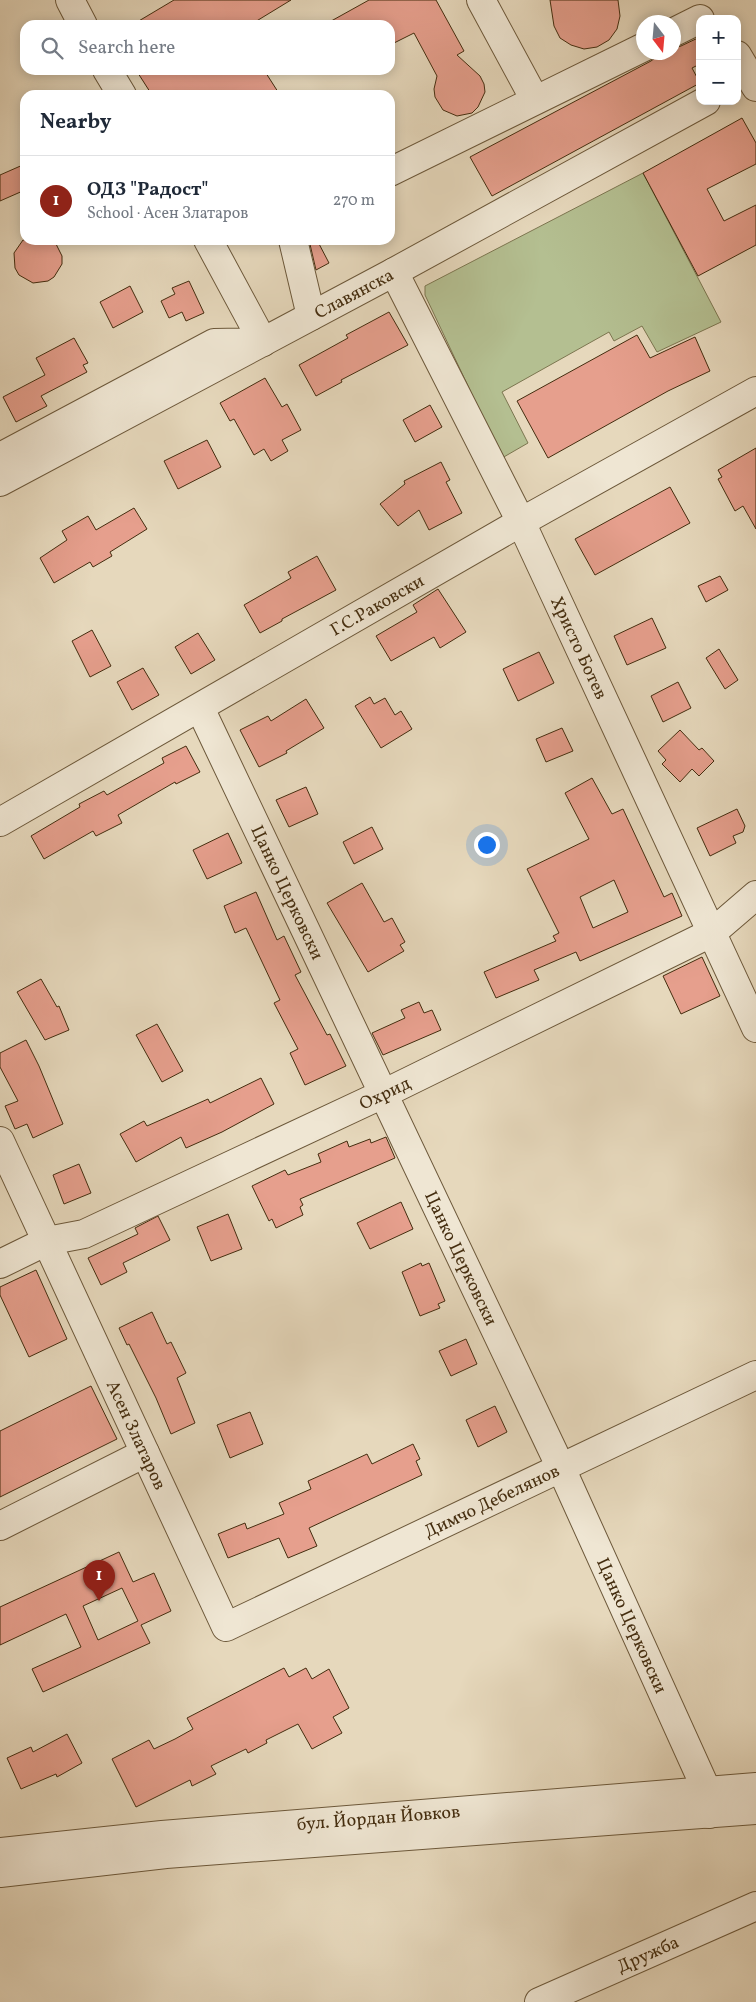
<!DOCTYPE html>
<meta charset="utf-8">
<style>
:root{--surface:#fff;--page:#f6f6f7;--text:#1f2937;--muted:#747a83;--line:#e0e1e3;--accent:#8f2418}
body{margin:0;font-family:Vollkorn,serif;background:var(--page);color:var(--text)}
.controls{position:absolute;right:15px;top:15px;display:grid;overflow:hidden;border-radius:10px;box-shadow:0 2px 12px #0003}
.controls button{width:45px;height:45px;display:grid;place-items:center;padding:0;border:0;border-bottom:1px solid var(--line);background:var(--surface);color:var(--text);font:25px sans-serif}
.compass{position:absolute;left:636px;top:15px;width:45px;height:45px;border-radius:50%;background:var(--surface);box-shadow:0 2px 12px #0003;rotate:164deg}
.you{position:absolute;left:486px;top:844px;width:18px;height:18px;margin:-12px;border:4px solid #fff;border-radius:50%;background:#1a73e8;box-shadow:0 0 0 8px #1a73e833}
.badge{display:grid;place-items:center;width:32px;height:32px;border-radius:50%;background:var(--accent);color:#fff;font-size:16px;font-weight:700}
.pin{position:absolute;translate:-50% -41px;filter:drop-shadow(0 1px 2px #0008)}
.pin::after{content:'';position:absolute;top:26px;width:18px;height:15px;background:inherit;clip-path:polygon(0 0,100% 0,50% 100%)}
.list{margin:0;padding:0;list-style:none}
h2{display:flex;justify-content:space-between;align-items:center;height:65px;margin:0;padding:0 20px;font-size:21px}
h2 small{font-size:16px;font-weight:400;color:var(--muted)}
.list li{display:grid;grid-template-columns:32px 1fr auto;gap:15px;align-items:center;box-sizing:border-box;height:90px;padding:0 20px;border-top:1px solid var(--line)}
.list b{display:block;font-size:19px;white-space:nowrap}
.list p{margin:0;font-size:16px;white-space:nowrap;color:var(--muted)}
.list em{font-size:16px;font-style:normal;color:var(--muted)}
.icon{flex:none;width:28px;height:28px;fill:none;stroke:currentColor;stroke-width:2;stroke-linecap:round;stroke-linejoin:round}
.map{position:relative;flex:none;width:756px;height:2002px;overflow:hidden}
.search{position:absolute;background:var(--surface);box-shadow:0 2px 12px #0003;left:20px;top:20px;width:375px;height:55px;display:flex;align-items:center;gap:12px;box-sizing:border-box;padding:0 18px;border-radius:15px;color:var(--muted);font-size:19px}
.panel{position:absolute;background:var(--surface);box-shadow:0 2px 12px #0003;left:20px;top:90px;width:375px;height:155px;border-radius:15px}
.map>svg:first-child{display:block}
.green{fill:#b4bf91;stroke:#7c7650}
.building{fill:#e69f8d;stroke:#442d0f;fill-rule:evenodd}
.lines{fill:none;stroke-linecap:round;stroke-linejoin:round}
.minor-casing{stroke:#6c583a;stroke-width:30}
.minor{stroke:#efe6d3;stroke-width:28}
.labels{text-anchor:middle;stroke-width:5;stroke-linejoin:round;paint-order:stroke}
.street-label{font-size:18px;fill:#442d0f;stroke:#efe6d3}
</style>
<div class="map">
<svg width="756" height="2002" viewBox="0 0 756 2002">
<rect width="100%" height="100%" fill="#e6d8bc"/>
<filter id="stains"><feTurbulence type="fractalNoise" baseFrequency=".004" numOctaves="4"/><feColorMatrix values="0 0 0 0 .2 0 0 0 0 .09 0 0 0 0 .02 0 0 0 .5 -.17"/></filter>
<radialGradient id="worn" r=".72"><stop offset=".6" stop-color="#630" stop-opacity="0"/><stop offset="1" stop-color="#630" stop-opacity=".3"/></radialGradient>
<path class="green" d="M643,173L721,322L657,352L642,326L614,341L609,332L502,392L528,443L502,458L425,295V286Z"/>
<path class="building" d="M174,0H291L250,25H132Z
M369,0H436L464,51L457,55L480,76L484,84L485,92L478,107L472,113L457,116L443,110L435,97L434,89L437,76L414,33L390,45V25H324Z
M550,0H618L620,16L617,29L609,40L597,47L584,49L571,45L560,38L554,26Z
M700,37V64L692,68L700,83L492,196L470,157L651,61L663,52H674V48L681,46Z
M136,70H264L280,95H152Z
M742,118L756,143V164L707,189L724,221L756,205V245L698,276L643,173Z
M25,164V190L0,201V175Z
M23,240H54L62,256V264L54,277L48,281L33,283L19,275L15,268L14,253Z
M309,240H317L329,263L316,270Z
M189,281L204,313L186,321L182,312L169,318L161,301L175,294L172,288Z
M130,286L143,312L113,328L100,302Z
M389,312L408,345L341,380L342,382L316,396L299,365L348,338L346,335Z
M637,335L650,358L695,337L710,371L668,391L548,458L517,401Z
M74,338L88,363L83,365L87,372L41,396L47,406L16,422L3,397L45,375L36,358Z
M265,378L282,407L287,404L301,430L282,440L288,451L271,461L264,449L254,455L234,419L230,421L220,403Z
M430,405L442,427L415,442L403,420Z
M207,440L221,467L178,489L164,461Z
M756,448V529L743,506L735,511L718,479L722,477L718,470Z
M441,462L450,480L446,482L462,513L429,530L419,510L398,526L380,504L405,484L404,481Z
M670,487L690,523L595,575L575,539Z
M134,508L147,529L110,552L112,556L93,567L90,562L54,583L40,558L67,540L62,531L88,516L96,530Z
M317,556L336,590L282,619V621L260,633L244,605L291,578L288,572Z
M720,576L728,590L706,602L698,586Z
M438,589L466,632L440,648L434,637L391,661L376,636L417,612L413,605Z
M652,618L666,648L627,665L614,636Z
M92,630L111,666L90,677L72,641Z
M198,633L215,660L191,674L175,647Z
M719,649L738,680L725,689L706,658Z
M539,652L554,683L518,701L503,669Z
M143,668L159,695L132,710L117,682Z
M678,682L691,708L663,722L651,696Z
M370,697L374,704L385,698L395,715L401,711L412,729L381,748L355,706Z
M306,699L324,728L286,751L287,753L259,767L240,730L268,716L271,721Z
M562,728L573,751L546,762L536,739Z
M680,730L699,750L702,748L714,761L699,776L692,769L680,782L662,764L666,760L658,751Z
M186,746L200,772L176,784L175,782L118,815L122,823L96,836L93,831L44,859L31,836L80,807L79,804L104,791L107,795L164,763L162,758Z
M592,778L612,814L623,809L664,897L672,893L682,916L580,961L576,952L534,970L539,980L496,998L484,972L556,941L553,936L559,933L527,869L589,839L565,793ZM614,880L628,912L593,928L580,897Z
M306,787L318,814L289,827L276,800Z
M737,809L745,826L743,832L733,836L736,843L710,856L697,828Z
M372,827L383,849L354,864L343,842Z
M228,833L242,863L207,879L193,850Z
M362,883L384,922L392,918L405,942L400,945L404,951L368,972L327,903Z
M256,892L277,940L284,936L301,972L295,975L327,1035L330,1034L346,1066L305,1085L290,1053L298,1049L274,1003L280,1000L246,928L235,933L224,906Z
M702,957L720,996L681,1014L663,976Z
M41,979L57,1007L59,1006L69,1030L45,1040L17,992Z
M419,1002L424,1013L432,1010L441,1030L383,1055L372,1033L405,1018L401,1010Z
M157,1024L183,1071L162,1082L136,1035Z
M26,1040L39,1066L63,1124L33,1138L27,1124L15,1129L5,1106L18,1101L0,1067V1053Z
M261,1078L274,1104L222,1132L186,1148L181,1137L136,1162L120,1134L144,1121L147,1126L208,1099L210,1103Z
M386,1137L395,1158L300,1199L303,1205L300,1207L303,1215L276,1228L272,1219L269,1221L252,1186L285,1170L288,1175L321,1162L318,1154L347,1141L349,1147L370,1139L371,1143Z
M79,1164L91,1193L64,1204L53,1175Z
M401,1202L413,1229L370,1249L357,1223Z
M228,1214L242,1249L211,1261L197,1227Z
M158,1216L170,1240L123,1263L127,1272L101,1285L88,1258L138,1234L135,1228Z
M421,1263L422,1266L429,1263L445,1301L438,1304L440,1308L420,1316L402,1272Z
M36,1270L67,1339L29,1357L0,1295V1287Z
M152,1312L167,1344L171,1342L186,1373L177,1378L195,1423L171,1434L156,1398L129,1344L127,1345L119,1328Z
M466,1339L477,1364L451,1376L439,1351Z
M91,1386L117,1439L0,1497V1431Z
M495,1406L507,1432L478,1447L466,1420Z
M250,1412L263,1444L230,1458L217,1425Z
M413,1444L420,1459L416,1461L422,1475L309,1528L317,1546L288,1558L279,1538L228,1558L218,1534L245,1523L247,1529L284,1514L279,1503L311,1489L308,1481L337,1468L367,1454L372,1464Z
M119,1552L133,1582L154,1573L171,1611L141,1625L150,1643L43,1692L32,1669L81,1647L66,1614L0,1645V1607ZM122,1588L138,1621L98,1640L83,1606Z
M284,1668L289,1677L306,1668L312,1679L329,1669L349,1708L333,1717L342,1733L312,1749L298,1724L266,1740L267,1743L248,1753L246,1749L211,1766L216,1774L192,1786L190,1780L136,1807L112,1759L149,1740L154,1749L175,1739L193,1729L187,1718Z
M67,1734L82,1763L57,1777L56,1774L21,1789L7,1758L31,1747L33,1752Z"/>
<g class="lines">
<defs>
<g id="minor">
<path d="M70,0L83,25"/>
<path d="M481,0L535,100"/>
<path d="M674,32L700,19"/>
<path d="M737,55L756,87"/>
<path d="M107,70L122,95"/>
<path d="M390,172L644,47"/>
<path d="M293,240L311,316"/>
<path id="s1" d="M394,272L521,522L756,1028"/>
<path d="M0,457L214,343L263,342L208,240"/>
<path id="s2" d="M0,482L394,272L706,101"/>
<path id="s3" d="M200,708L561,1468L707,1791L709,1814"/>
<path id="s4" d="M0,822L521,522L756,391"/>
<path id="s5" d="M0,1141L226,1627L756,1375"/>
<path id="s6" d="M0,1264L47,1241L84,1234L383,1094L713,932L756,895"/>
<path d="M0,1526L145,1453"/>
<path id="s7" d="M0,1852L162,1835L756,1787"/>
<path d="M0,1873L166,1854L756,1810"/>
<path id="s8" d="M539,2002L756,1906"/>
</g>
</defs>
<use href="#minor" class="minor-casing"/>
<use href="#minor" class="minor"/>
</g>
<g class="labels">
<g class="street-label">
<text dy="6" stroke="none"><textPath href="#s2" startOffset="401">Славянска</textPath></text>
<text dy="6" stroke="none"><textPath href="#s4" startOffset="435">Г.С.Раковски</textPath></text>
<text dy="6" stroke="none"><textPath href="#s1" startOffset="419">Христо Ботев</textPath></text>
<text dy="6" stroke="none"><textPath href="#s3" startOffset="204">Цанко Церковски</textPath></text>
<text dy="6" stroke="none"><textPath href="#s6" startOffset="422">Охрид</textPath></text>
<text dy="6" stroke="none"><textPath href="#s3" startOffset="609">Цанко Церковски</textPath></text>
<text dy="6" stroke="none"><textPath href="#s5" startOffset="324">Асен Златаров</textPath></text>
<text dy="6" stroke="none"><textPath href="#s5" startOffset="830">Димчо Дебелянов</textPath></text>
<text dy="6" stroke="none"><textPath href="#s3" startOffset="1014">Цанко Церковски</textPath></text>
<text dy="6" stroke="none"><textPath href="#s7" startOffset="380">бул. Йордан Йовков</textPath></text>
<text dy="6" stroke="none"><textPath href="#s8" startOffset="119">Дружба</textPath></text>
</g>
</g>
<rect width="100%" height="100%" filter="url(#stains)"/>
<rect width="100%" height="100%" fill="url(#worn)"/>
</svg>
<div class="controls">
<button>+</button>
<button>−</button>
</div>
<svg class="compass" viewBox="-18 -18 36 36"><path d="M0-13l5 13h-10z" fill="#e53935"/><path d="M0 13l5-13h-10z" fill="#747a83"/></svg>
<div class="you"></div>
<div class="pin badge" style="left:99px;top:1601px">1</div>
<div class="search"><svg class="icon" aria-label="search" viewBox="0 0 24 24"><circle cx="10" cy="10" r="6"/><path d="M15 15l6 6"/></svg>Search here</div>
<section class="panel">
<h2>Nearby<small></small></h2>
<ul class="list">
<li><span class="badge">1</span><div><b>ОДЗ &quot;Радост&quot;</b><p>School · Асен Златаров</p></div><em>270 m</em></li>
</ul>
</section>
</div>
